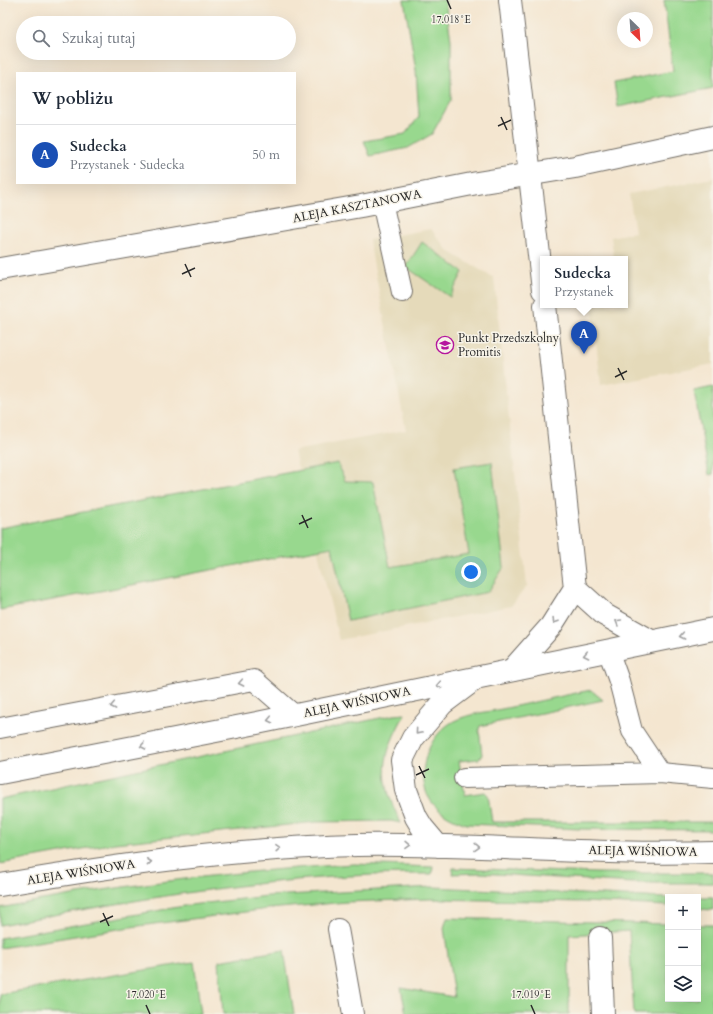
<!DOCTYPE html>
<html lang="pl">
<meta charset="utf-8">
<style>
:root{--surface:#fff;--page:#f2f2f3;--text:#1f2937;--muted:#747a83;--line:#e0e1e3;--accent:#0f766e}
body{margin:0;font-family:Cardo,serif;background:var(--page);color:var(--text)}
.controls{position:absolute;right:12px;bottom:12px;display:grid;overflow:hidden;border-radius:0px;box-shadow:0 4px 16px #0002}
.controls button{width:36px;height:36px;display:grid;place-items:center;padding:0;border:0;border-bottom:1px solid var(--line);background:var(--surface);color:var(--text);font:20px sans-serif}
.compass{position:absolute;left:617px;top:12px;width:36px;height:36px;border-radius:50%;background:var(--surface);box-shadow:0 4px 16px #0002;rotate:155deg}
.you{position:absolute;left:471px;top:572px;width:14px;height:14px;margin:-10px;border:3px solid #fff;border-radius:50%;background:#1a73e8;box-shadow:0 0 0 6px #1a73e833}
.badge{display:grid;place-items:center;width:26px;height:26px;border-radius:50%;background:var(--accent);color:#fff;font-size:13px;font-weight:700}
.pin{position:absolute;translate:-50% -33px;filter:drop-shadow(0 1px 2px #0008)}
.pin::after{content:'';position:absolute;top:21px;width:14px;height:12px;background:inherit;clip-path:polygon(0 0,100% 0,50% 100%)}
.popup{position:absolute;left:540px;top:256px;width:88px;height:52px;box-sizing:border-box;display:grid;place-content:center;border-radius:0px;background:var(--surface);filter:drop-shadow(0 1px 3px #0005);font-size:13px;white-space:nowrap;color:var(--muted)}
.popup b{font-size:15px;color:var(--text)}
.popup::after{content:'';position:absolute;left:50%;top:100%;margin-left:-8px;border:8px solid transparent;border-top-color:var(--surface)}
.list{margin:0;padding:0;list-style:none}
h2{display:flex;justify-content:space-between;align-items:center;height:52px;margin:0;padding:0 16px;font-size:17px}
h2 small{font-size:13px;font-weight:400;color:var(--muted)}
.list li{display:grid;grid-template-columns:26px 1fr auto;gap:12px;align-items:center;box-sizing:border-box;height:60px;padding:0 16px;border-top:1px solid var(--line)}
.list b{display:block;font-size:15px;white-space:nowrap}
.list p{margin:0;font-size:13px;white-space:nowrap;color:var(--muted)}
.list em{font-size:13px;font-style:normal;color:var(--muted)}
.icon{flex:none;width:22px;height:22px;fill:none;stroke:currentColor;stroke-width:2;stroke-linecap:round;stroke-linejoin:round}
.map{position:relative;flex:none;width:713px;height:1014px;overflow:hidden}
.search{position:absolute;background:var(--surface);box-shadow:0 4px 16px #0002;left:16px;top:16px;width:280px;height:44px;display:flex;align-items:center;gap:10px;box-sizing:border-box;padding:0 14px;border-radius:22px;color:var(--muted);font-size:15px}
.panel{position:absolute;background:var(--surface);box-shadow:0 4px 16px #0002;left:16px;top:72px;width:280px;height:112px;border-radius:0px}
.map>svg:first-child{display:block}
.built{fill:#e5daba}
.green{fill:#98d88e;stroke:#62825c}
.lines{fill:none;stroke-linecap:round;stroke-linejoin:round}
.lane-casing{stroke:#716c65;stroke-width:22}
.street-casing{stroke:#716c65;stroke-width:24}
.secondary-casing{stroke:#716c65;stroke-width:24}
.primary-casing{stroke:#716c65;stroke-width:24}
.lane{stroke:#fff;stroke-width:20}
.street{stroke:#fff;stroke-width:22}
.secondary{stroke:#fff;stroke-width:22}
.primary{stroke:#fff;stroke-width:22}
.oneway{stroke:#a0a0a0}
.ticks{fill:none;stroke:#2b2b2b;stroke-width:1.5}
.labels{text-anchor:middle;stroke-width:3;stroke-linejoin:round;paint-order:stroke}
.street-label{font-size:12px;fill:#2b2b2b;stroke:#f7f3e8}
.poi-label{font-size:12px;fill:#2b2b2b;stroke:#f7f3e8;text-anchor:start}
.ticks-label{font-size:10px;text-anchor:middle;fill:#2b2b2b;stroke:#f7f3e8;stroke-width:3;stroke-linejoin:round;paint-order:stroke}
</style>
<div class="map">
<svg width="713" height="1014" viewBox="0 0 713 1014">
<rect width="100%" height="100%" fill="#f7f3e8"/>
<filter id="ink" filterUnits="userSpaceOnUse"><feTurbulence type="fractalNoise" baseFrequency=".025" numOctaves="2"/><feDisplacementMap in="SourceGraphic" scale="8" xChannelSelector="R" yChannelSelector="G"/><feConvolveMatrix kernelMatrix="1 2 1 2 8 2 1 2 1" color-interpolation-filters="sRGB"/></filter>
<filter id="wash" filterUnits="userSpaceOnUse"><feTurbulence type="fractalNoise" baseFrequency=".012" numOctaves="4" result="noise"/><feDisplacementMap in="SourceGraphic" scale="16" xChannelSelector="R" yChannelSelector="G"/><feGaussianBlur stdDeviation="0.9" result="paint"/><feColorMatrix in="noise" values="0 0 0 0 0 0 0 0 0 0 0 0 0 0 0 0 0 1.4 0 .05"/><feComposite in="paint" operator="in"/></filter>
<g filter="url(#wash)">
<rect width="100%" height="100%" fill="#f4e6d0"/>
<path class="built" d="M713,178V364L601,385L592,305H625V259H614L611,237L635,232L629,194Z
M431,229L448,251L494,278L527,586L511,606L339,640L294,451L406,430L369,240Z"/>
<path class="green" d="M404,0H445L451,40V100L432,134L408,148L370,156L364,141L405,134L419,117L416,70Z
M664,0H713V88L618,107L614,83L673,71Z
M422,242L463,272L450,297L406,267Z
M713,387V474L709,475L694,391Z
M492,462L504,567L488,592L348,621L332,547L0,610V528L338,463L345,481L373,482L390,567L469,554L454,468Z
M591,690L603,700L480,726L479,729L482,755L479,759L459,761L465,795L485,792L488,795L492,822H713V830L580,829L467,824C447,818 427,806 424,783C420,759 433,732 454,721C468,714 486,712 502,709C531,703 561,696 591,690Z
M405,714C381,757 378,778 401,823L391,821L317,822L115,843L0,864V799L394,715Z
M354,864L433,867L432,874C286,873 143,898 0,925V908C117,885 235,871 354,864Z
M453,868L597,873H713V883H633L480,873L452,874Z
M433,887L668,898V906L583,902L430,899L347,902L268,909L131,927L0,948V938L190,905L267,896Z
M698,897H713V910L698,909Z
M447,918L668,924V999H698V925H713V998H711L713,1014H634L629,931L569,935V1014H406L401,988L454,997L444,928Z
M284,950L294,1014H223L219,961Z
M194,962L201,1014H0V994Z"/>
</g>
<g filter="url(#ink)">
<g class="lines">
<defs>
<path id="lane" d="M382,202L402,292
M0,728L254,680L294,715
M660,773L713,778
M464,778L660,773L632,731L619,681L608,650
M338,929L353,1014"/>
<path id="street" d="M0,269L361,206L477,183L575,167L713,137
M600,938L603,1014"/>
<path id="secondary" d="M510,0L543,290
M575,588L605,615L651,641
M512,670L551,626L575,588L545,305"/>
<path id="primary" d="M0,773L257,723L713,629
M438,846L422,827L416,817L406,790L402,760L413,738L442,704L474,680
M0,885C118,865 237,848 357,845C476,843 594,856 713,852"/>
</defs>
<use href="#lane" class="lane-casing"/>
<use href="#street" class="street-casing"/>
<use href="#secondary" class="secondary-casing"/>
<use href="#primary" class="primary-casing"/>
<use href="#lane" class="lane"/>
<use href="#street" class="street"/>
<use href="#secondary" class="secondary"/>
<use href="#primary" class="primary"/>
</g>
<defs><path id="oneway-chevron" d="M-2-3.5L2.5 0L-2 3.5" fill="none" stroke-width="1.6" stroke-linecap="round" stroke-linejoin="round"/></defs>
<g class="oneway">
<use href="#oneway-chevron" transform="translate(555 621) rotate(122)"/>
<use href="#oneway-chevron" transform="translate(618 622) rotate(-150)"/>
<use href="#oneway-chevron" transform="translate(682 636) rotate(169)"/>
<use href="#oneway-chevron" transform="translate(586 655) rotate(168)"/>
<use href="#oneway-chevron" transform="translate(241 683) rotate(169)"/>
<use href="#oneway-chevron" transform="translate(439 685) rotate(169)"/>
<use href="#oneway-chevron" transform="translate(113 706) rotate(169)"/>
<use href="#oneway-chevron" transform="translate(270 720) rotate(168)"/>
<use href="#oneway-chevron" transform="translate(418 732) rotate(131)"/>
<use href="#oneway-chevron" transform="translate(143 746) rotate(169)"/>
<use href="#oneway-chevron" transform="translate(408 845) rotate(1)"/>
<use href="#oneway-chevron" transform="translate(477 847) rotate(2)"/>
<use href="#oneway-chevron" transform="translate(278 848) rotate(-2)"/>
<use href="#oneway-chevron" transform="translate(149 862) rotate(-6)"/>
</g>
</g>
<path class="ticks" d="M447,0L451,9M501,117L507,130M498,126L511,120M185,264L191,277M182,274L195,268M618,368L624,380M615,377L627,371M302,515L308,528M299,524L312,518M419,766L425,778M416,775L429,769M103,913L109,926M100,922L113,916M146,1005L150,1014M531,1005L535,1014"/>
<defs>
<symbol id="school-ring" viewBox="-11 -11 22 22"><circle r="9.5" fill="#f7f3e8" stroke="#b5179e" stroke-width="1.5"/><path d="M0-5L7-2L0 1L-7-2ZM-4 1L0 2.5L4 1V4Q0 6-4 4Z" fill="#b5179e"/></symbol>
</defs>
<g fill-rule="evenodd">
<use href="#school-ring" x="435" y="335" width="20" height="20"/>
</g>
<g class="labels">
<g class="street-label">
<text transform="translate(357 206) rotate(-11)" y="4">ALEJA KASZTANOWA</text>
<text transform="translate(357 702) rotate(-12)" y="4">ALEJA WIŚNIOWA</text>
<text transform="translate(643 851) rotate(1)" y="4">ALEJA WIŚNIOWA</text>
<text transform="translate(81 872) rotate(-9)" y="4">ALEJA WIŚNIOWA</text>
</g>
<g class="poi-label">
<text x="458" y="342">Punkt Przedszkolny<tspan x="458" dy="14">Promitis</tspan></text>
</g>
</g>
<g class="ticks-label">
<text x="451" y="23">17.018°E</text>
<text x="531" y="998">17.019°E</text>
<text x="146" y="998">17.020°E</text>
</g>
</svg>
<div class="controls">
<button>+</button>
<button>−</button>
<button><svg class="icon" aria-label="layers" viewBox="0 0 24 24"><path d="M12 4l9 5-9 5-9-5zM3 14l9 5 9-5"/></svg></button>
</div>
<svg class="compass" viewBox="-18 -18 36 36"><path d="M0-13l5 13h-10z" fill="#e53935"/><path d="M0 13l5-13h-10z" fill="#747a83"/></svg>
<div class="you"></div>
<div class="pin badge" style="left:584px;top:354px;background:#1a4fb4">A</div>
<div class="popup"><b>Sudecka</b>Przystanek</div>
<div class="search"><svg class="icon" aria-label="search" viewBox="0 0 24 24"><circle cx="10" cy="10" r="6"/><path d="M15 15l6 6"/></svg>Szukaj tutaj</div>
<section class="panel">
<h2>W pobliżu<small></small></h2>
<ul class="list">
<li><span class="badge" style="background:#1a4fb4">A</span><div><b>Sudecka</b><p>Przystanek · Sudecka</p></div><em>50 m</em></li>
</ul>
</section>
</div>
